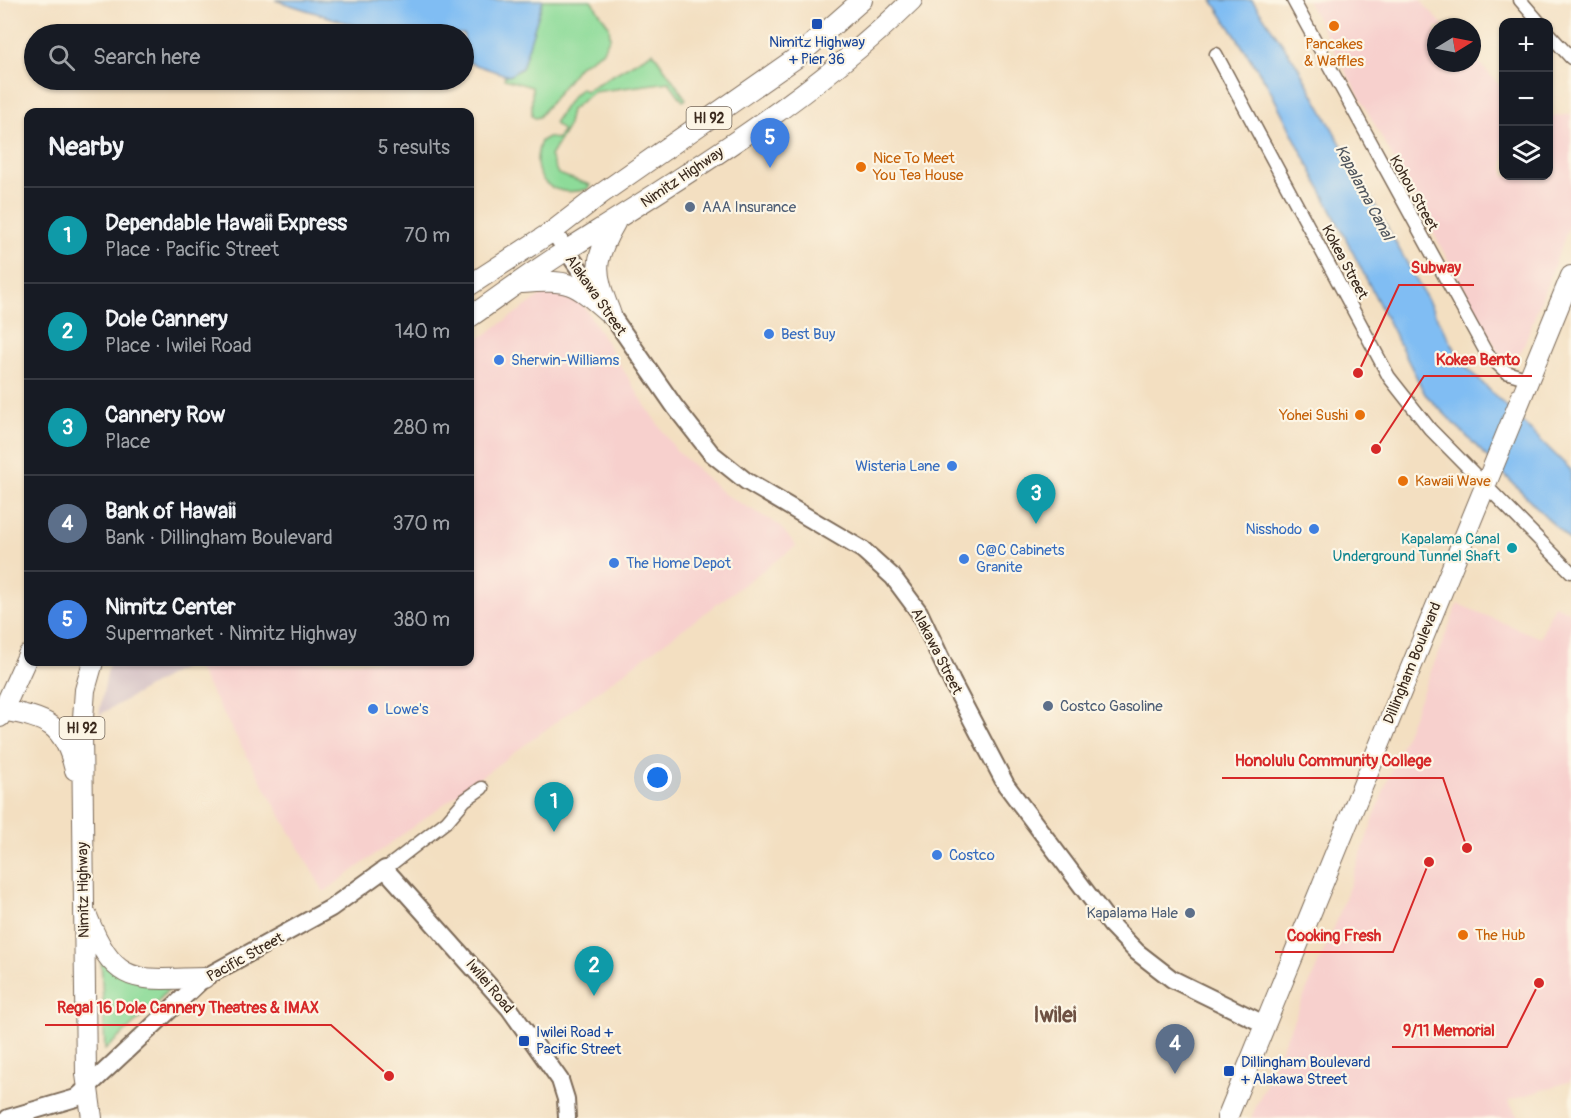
<!DOCTYPE html>
<meta charset="utf-8">
<style>
:root{--surface:#171b24;--page:#20242c;--text:#f1f3f6;--muted:#9ea1a6;--line:#363941;--accent:#2563eb}
body{margin:0;font-family:Pangolin,sans-serif;background:var(--page);color:var(--text)}
.controls{position:absolute;right:18px;top:18px;display:grid;overflow:hidden;border-radius:12px;box-shadow:0 2px 4px #0004}
.controls button{width:54px;height:54px;display:grid;place-items:center;padding:0;border:0;border-bottom:2px solid var(--line);background:var(--surface);color:var(--text);font:30px sans-serif}
.compass{position:absolute;left:1427px;top:18px;width:54px;height:54px;border-radius:50%;background:var(--surface);box-shadow:0 2px 4px #0004;rotate:80deg}
.you{position:absolute;left:658px;top:778px;width:21px;height:21px;margin:-15px;border:4px solid #fff;border-radius:50%;background:#1a73e8;box-shadow:0 0 0 9px #1a73e833}
.badge{display:grid;place-items:center;width:39px;height:39px;border-radius:50%;background:var(--accent);color:#fff;font-size:20px;font-weight:700}
.pin{position:absolute;translate:-50% -50px;filter:drop-shadow(0 2px 3px #0008)}
.pin::after{content:'';position:absolute;top:32px;width:21px;height:18px;background:inherit;clip-path:polygon(0 0,100% 0,50% 100%)}
.list{margin:0;padding:0;list-style:none}
h2{display:flex;justify-content:space-between;align-items:center;height:78px;margin:0;padding:0 24px;font-size:26px}
h2 small{font-size:20px;font-weight:400;color:var(--muted)}
.list li{display:grid;grid-template-columns:39px 1fr auto;gap:18px;align-items:center;box-sizing:border-box;height:96px;padding:0 24px;border-top:2px solid var(--line)}
.list b{display:block;font-size:22px;white-space:nowrap}
.list p{margin:0;font-size:20px;white-space:nowrap;color:var(--muted)}
.list em{font-size:20px;font-style:normal;color:var(--muted)}
.icon{flex:none;width:33px;height:33px;fill:none;stroke:currentColor;stroke-width:2;stroke-linecap:round;stroke-linejoin:round}
.map{position:relative;flex:none;width:1571px;height:1118px;overflow:hidden}
.search{position:absolute;background:var(--surface);box-shadow:0 2px 4px #0004;left:24px;top:24px;width:450px;height:66px;display:flex;align-items:center;gap:15px;box-sizing:border-box;padding:0 21px;border-radius:33px;color:var(--muted);font-size:22px}
.panel{position:absolute;background:var(--surface);box-shadow:0 2px 4px #0004;left:24px;top:108px;width:450px;height:558px;border-radius:12px}
.map>svg:first-child{display:block}
.built{fill:#f7d0cd}
.industrial{fill:#d2bec3}
.green{fill:#8ddb99;stroke:#64825c;stroke-width:1.5}
.water{fill:#80bdf3;stroke:#5e7488;stroke-width:1.5}
.lines{fill:none;stroke-linecap:round;stroke-linejoin:round}
.street-casing{stroke:#7b6957;stroke-width:15}
.secondary-casing{stroke:#7b6957;stroke-width:20}
.primary-casing{stroke:#7b6957;stroke-width:22}
.street{stroke:#fff;stroke-width:12}
.secondary{stroke:#fff;stroke-width:16}
.primary{stroke:#fff;stroke-width:20}
.transit-dot{fill:#1a4fb4;stroke:#fcf5e5;stroke-width:2}
.food-dot{fill:#e8710a;stroke:#fcf5e5;stroke-width:2}
.service-dot{fill:#5c6f8a;stroke:#fcf5e5;stroke-width:2}
.shop-dot{fill:#3f7fe0;stroke:#fcf5e5;stroke-width:2}
.culture-dot{fill:#0f9aa8;stroke:#fcf5e5;stroke-width:2}
.labels{text-anchor:middle;stroke-width:4.5;stroke-linejoin:round;paint-order:stroke}
.shield{fill:#fcf5e5;stroke:#75675a;stroke-width:1.5}
.shield-label{font-size:14px;font-weight:bold;fill:#3b2a1e}
.transit-label{font-size:15px;fill:#164399;stroke:#fcf5e5;text-anchor:start}
.food-label{font-size:15px;fill:#c56008;stroke:#fcf5e5;text-anchor:start}
.street-label{font-size:15px;fill:#3b2a1e;stroke:#fcf5e5}
.service-label{font-size:15px;fill:#4e5e75;stroke:#fcf5e5;text-anchor:start}
.shop-label{font-size:15px;fill:#366cbe;stroke:#fcf5e5;text-anchor:start}
.culture-label{font-size:15px;fill:#0d838f;stroke:#fcf5e5;text-anchor:end}
.water-label{font-size:16px;font-style:italic;fill:#50565e;stroke:#fcf5e5}
.district-label{font-size:21px;font-weight:bold;fill:#6d5042;stroke:#fcf5e5}
.leader{fill:none;stroke:#d62828;stroke-width:2}
.callout-dot{fill:#d62828;stroke:#fcf5e5;stroke-width:2}
.callout-label{font-size:16px;text-anchor:middle;font-weight:bold;fill:#d62828;stroke:#fcf5e5;stroke-width:4.5;stroke-linejoin:round;paint-order:stroke}
</style>
<div class="map">
<svg width="1571" height="1118" viewBox="0 0 1571 1118">
<rect width="100%" height="100%" fill="#fcf5e5"/>
<filter id="ink" filterUnits="userSpaceOnUse"><feTurbulence type="fractalNoise" baseFrequency=".0167" numOctaves="2"/><feDisplacementMap in="SourceGraphic" scale="12" xChannelSelector="R" yChannelSelector="G"/><feConvolveMatrix kernelMatrix="1 2 1 2 8 2 1 2 1" color-interpolation-filters="sRGB"/></filter>
<filter id="wash" filterUnits="userSpaceOnUse"><feTurbulence type="fractalNoise" baseFrequency=".008" numOctaves="4" result="noise"/><feDisplacementMap in="SourceGraphic" scale="24" xChannelSelector="R" yChannelSelector="G"/><feGaussianBlur stdDeviation="1.35" result="paint"/><feColorMatrix in="noise" values="0 0 0 0 0 0 0 0 0 0 0 0 0 0 0 0 0 1.4 0 .05"/><feComposite in="paint" operator="in"/></filter>
<g filter="url(#wash)">
<rect width="100%" height="100%" fill="#f3dfc1"/>
<path class="built" d="M1307,0H1420L1445,27H1436V63H1472V55L1503,89L1504,176H1548L1549,117L1571,114V221L1522,350L1515,358L1504,357L1498,352Z
M545,293H561L581,301L648,410L676,450L724,494L779,525L796,546L324,892L194,662H470V345Z
M1458,604L1540,638L1554,605L1571,612V1081L1508,1101L1520,1118H1251L1336,923L1390,773Z"/>
<path class="industrial" d="M109,662H190L191,663L99,715Z"/>
<path class="green" d="M543,0H591L609,26L610,37L602,52L579,66L539,117L535,118L532,116V87L504,79L505,75L509,76L522,68Z
M653,52L686,99L683,101L669,82L593,92L571,110L567,128L550,156L558,174L590,185L588,189C551,199 527,178 541,141L548,137L557,139L563,131L554,123L571,98L581,88L585,91Z
M101,957L174,982L156,1004L105,1050Z"/>
<path class="water" d="M275,0H543L522,68L509,76L464,61V34H382Z
M1212,0H1252L1297,65L1463,364L1571,470V542L1425,394L1267,84Z"/>
</g>
<g filter="url(#ink)">
<g class="lines">
<defs>
<path id="street" d="M1293,0L1487,354L1506,372L1529,379
M1520,0L1539,22
M1548,33L1571,58
M1216,54L1389,377L1430,429L1571,572
M385,869L447,821L465,800L482,788"/>
<path id="secondary" d="M553,231L675,407L711,453L746,481L863,550L893,577L919,612L952,682L1006,785L1111,925L1137,952L1172,979L1264,1024
M8,1118L76,1098L204,978L331,908L385,869L509,1008L560,1080L566,1099L567,1118"/>
<path id="primary" d="M522,283C572,279 574,283 611,315
M470,285L553,231L601,194L796,58L862,0
M610,312C594,271 593,261 615,223
M470,317C502,295 533,271 567,250C686,175 810,100 912,0
M3,710C47,719 64,723 75,770
M0,717L28,655
M87,916C116,989 136,979 204,978
M92,1118L86,1074L82,732L85,690L93,662
M1227,1118L1571,276"/>
</defs>
<use href="#street" class="street-casing"/>
<use href="#secondary" class="secondary-casing"/>
<use href="#primary" class="primary-casing"/>
<use href="#street" class="street"/>
<use href="#secondary" class="secondary"/>
<use href="#primary" class="primary"/>
</g>
</g>
<g class="transit-dot">
<rect x="811" y="18" width="12" height="12" rx="3"/>
<rect x="518" y="1035" width="12" height="12" rx="3"/>
<rect x="1223" y="1065" width="12" height="12" rx="3"/>
</g>
<g class="food-dot">
<circle cx="1334" cy="26" r="6"/>
<circle cx="861" cy="167" r="6"/>
<circle cx="1360" cy="415" r="6"/>
<circle cx="1403" cy="481" r="6"/>
<circle cx="1463" cy="935" r="6"/>
</g>
<g class="service-dot">
<circle cx="690" cy="207" r="6"/>
<circle cx="1048" cy="706" r="6"/>
<circle cx="1190" cy="913" r="6"/>
</g>
<g class="shop-dot">
<circle cx="769" cy="334" r="6"/>
<circle cx="499" cy="360" r="6"/>
<circle cx="952" cy="466" r="6"/>
<circle cx="1314" cy="529" r="6"/>
<circle cx="964" cy="559" r="6"/>
<circle cx="614" cy="563" r="6"/>
<circle cx="373" cy="709" r="6"/>
<circle cx="937" cy="855" r="6"/>
</g>
<circle class="culture-dot" cx="1512" cy="548" r="6"/>
<g class="labels">
<g class="shield">
<rect x="686.5" y="107" width="45" height="22" rx="4.5"/>
<rect x="59.5" y="717" width="45" height="22" rx="4.5"/>
</g>
<g class="shield-label">
<text x="709" y="123">HI 92</text>
<text x="82" y="733">HI 92</text>
</g>
<g class="transit-label">
<text x="817" y="47" text-anchor="middle">Nimitz Highway<tspan x="817" dy="17">+ Pier 36</tspan></text>
<text x="536" y="1037">Iwilei Road +<tspan x="536" dy="17">Pacific Street</tspan></text>
<text x="1241" y="1067">Dillingham Boulevard<tspan x="1241" dy="17">+ Alakawa Street</tspan></text>
</g>
<g class="food-label">
<text x="1334" y="49" text-anchor="middle">Pancakes<tspan x="1334" dy="17">&amp; Waffles</tspan></text>
<text x="873" y="163">Nice To Meet<tspan x="873" dy="17">You Tea House</tspan></text>
<text x="1348" y="420" text-anchor="end">Yohei Sushi</text>
<text x="1415" y="486">Kawaii Wave</text>
<text x="1475" y="940">The Hub</text>
</g>
<g class="street-label">
<text transform="translate(682 177) rotate(-34)" y="5">Nimitz Highway</text>
<text transform="translate(1414 193) rotate(61)" y="5">Kohou Street</text>
<text transform="translate(1345 262) rotate(62)" y="5">Kokea Street</text>
<text transform="translate(596 295) rotate(55)" y="5">Alakawa Street</text>
<text transform="translate(937 651) rotate(63)" y="5">Alakawa Street</text>
<text transform="translate(1412 663) rotate(-68)" y="5">Dillingham Boulevard</text>
<text transform="translate(83 890) rotate(-91)" y="5">Nimitz Highway</text>
<text transform="translate(245 957) rotate(-29)" y="5">Pacific Street</text>
<text transform="translate(490 986) rotate(50)" y="5">Iwilei Road</text>
</g>
<g class="service-label">
<text x="702" y="212">AAA Insurance</text>
<text x="1060" y="711">Costco Gasoline</text>
<text x="1178" y="918" text-anchor="end">Kapalama Hale</text>
</g>
<g class="shop-label">
<text x="781" y="339">Best Buy</text>
<text x="511" y="365">Sherwin-Williams</text>
<text x="940" y="471" text-anchor="end">Wisteria Lane</text>
<text x="1302" y="534" text-anchor="end">Nisshodo</text>
<text x="976" y="555">C@C Cabinets<tspan x="976" dy="17">Granite</tspan></text>
<text x="626" y="568">The Home Depot</text>
<text x="385" y="714">Lowe's</text>
<text x="949" y="860">Costco</text>
</g>
<g class="culture-label">
<text x="1500" y="544">Kapalama Canal<tspan x="1500" dy="17">Underground Tunnel Shaft</tspan></text>
</g>
<g class="water-label">
<text transform="translate(1365 192) rotate(62)" y="6">Kapalama Canal</text>
</g>
<g class="district-label">
<text x="1055" y="1022">Iwilei</text>
</g>
</g>
<path class="leader" d="M1358 373L1399 285H1474M1376 449L1424 376H1532M1467 848L1443 778H1222M1429 862L1393 952H1275M389 1076L331 1025H45M1539 983L1507 1047H1392"/>
<g class="callout-dot">
<circle cx="1358" cy="373" r="6"/>
<circle cx="1376" cy="449" r="6"/>
<circle cx="1467" cy="848" r="6"/>
<circle cx="1429" cy="862" r="6"/>
<circle cx="389" cy="1076" r="6"/>
<circle cx="1539" cy="983" r="6"/>
</g>
<g class="callout-label">
<text x="1436" y="273">Subway</text>
<text x="1478" y="365">Kokea Bento</text>
<text x="1333" y="766">Honolulu Community College</text>
<text x="1334" y="941">Cooking Fresh</text>
<text x="188" y="1013">Regal 16 Dole Cannery Theatres &amp; IMAX</text>
<text x="1449" y="1036">9/11 Memorial</text>
</g>
</svg>
<div class="controls">
<button>+</button>
<button>−</button>
<button><svg class="icon" aria-label="layers" viewBox="0 0 24 24"><path d="M12 4l9 5-9 5-9-5zM3 14l9 5 9-5"/></svg></button>
</div>
<svg class="compass" viewBox="-18 -18 36 36"><path d="M0-13l5 13h-10z" fill="#e53935"/><path d="M0 13l5-13h-10z" fill="#9ea1a6"/></svg>
<div class="you"></div>
<div class="pin badge" style="left:554px;top:832px;background:#0f9aa8">1</div>
<div class="pin badge" style="left:594px;top:996px;background:#0f9aa8">2</div>
<div class="pin badge" style="left:1036px;top:524px;background:#0f9aa8">3</div>
<div class="pin badge" style="left:1175px;top:1074px;background:#5c6f8a">4</div>
<div class="pin badge" style="left:770px;top:168px;background:#3f7fe0">5</div>
<div class="search"><svg class="icon" aria-label="search" viewBox="0 0 24 24"><circle cx="10" cy="10" r="6"/><path d="M15 15l6 6"/></svg>Search here</div>
<section class="panel">
<h2>Nearby<small>5 results</small></h2>
<ul class="list">
<li><span class="badge" style="background:#0f9aa8">1</span><div><b>Dependable Hawaii Express</b><p>Place · Pacific Street</p></div><em>70 m</em></li>
<li><span class="badge" style="background:#0f9aa8">2</span><div><b>Dole Cannery</b><p>Place · Iwilei Road</p></div><em>140 m</em></li>
<li><span class="badge" style="background:#0f9aa8">3</span><div><b>Cannery Row</b><p>Place</p></div><em>280 m</em></li>
<li><span class="badge" style="background:#5c6f8a">4</span><div><b>Bank of Hawaii</b><p>Bank · Dillingham Boulevard</p></div><em>370 m</em></li>
<li><span class="badge" style="background:#3f7fe0">5</span><div><b>Nimitz Center</b><p>Supermarket · Nimitz Highway</p></div><em>380 m</em></li>
</ul>
</section>
</div>
